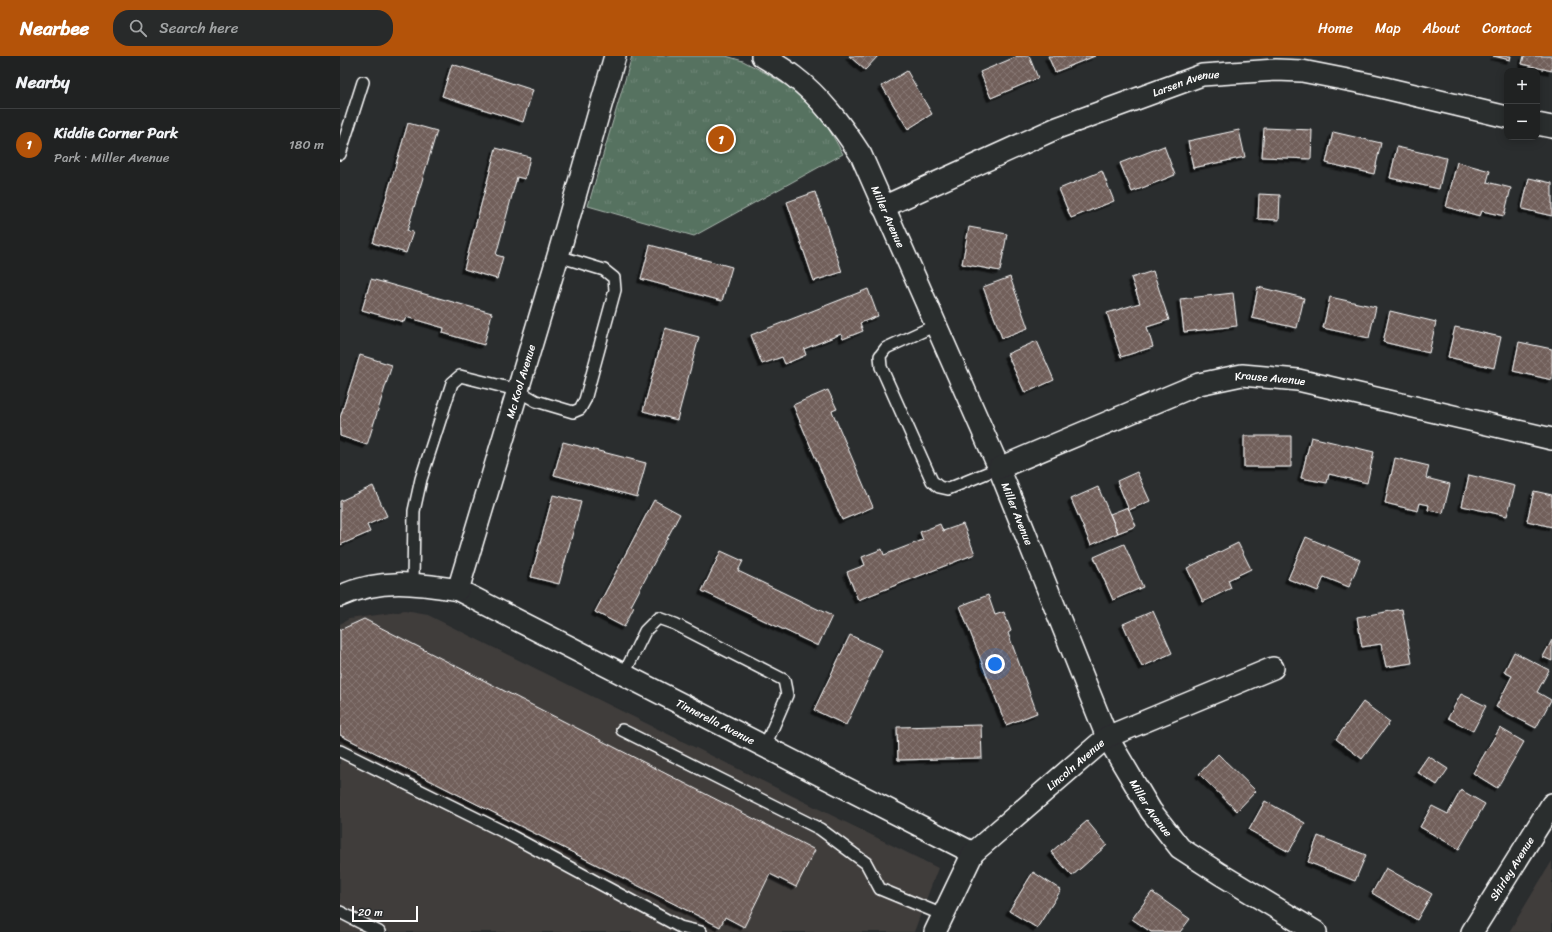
<!DOCTYPE html>
<meta charset="utf-8">
<style>
:root{--surface:#202222;--page:#282a2a;--text:#f1f3f6;--muted:#a2a4a5;--line:#3d3f40;--accent:#b45309}
body{margin:0;font-family:Sriracha,sans-serif;background:var(--page);color:var(--text)}
.controls{position:absolute;right:12px;top:12px;display:grid;overflow:hidden;border-radius:8px;box-shadow:0 2px 10px #0003}
.controls button{width:36px;height:36px;display:grid;place-items:center;padding:0;border:0;border-bottom:1px solid var(--line);background:var(--surface);color:var(--text);font:20px sans-serif}
.scale{position:absolute;left:12px;bottom:10px;width:66px;box-sizing:border-box;padding-left:4px;border:2px solid #fff;border-top:0;font-size:11px;line-height:14px;white-space:nowrap;color:#fff;-webkit-text-stroke:3px #2a2d2e;paint-order:stroke}
.you{position:absolute;left:655px;top:608px;width:14px;height:14px;margin:-10px;border:3px solid #fff;border-radius:50%;background:#1a73e8;box-shadow:0 0 0 6px #1a73e833}
.badge{display:grid;place-items:center;width:26px;height:26px;border-radius:50%;background:var(--accent);color:#fff;font-size:13px;font-weight:700}
.pin{position:absolute;translate:-50% -50%;border:2px solid #fff;box-shadow:0 1px 4px #0006}
.list{margin:0;padding:0;list-style:none}
h2{display:flex;justify-content:space-between;align-items:center;height:52px;margin:0;padding:0 16px;font-size:17px}
h2 small{font-size:13px;font-weight:400;color:var(--muted)}
.list li{display:grid;grid-template-columns:26px 1fr auto;gap:12px;align-items:center;box-sizing:border-box;height:72px;padding:0 16px;border-top:1px solid var(--line)}
.list b{display:block;font-size:15px;white-space:nowrap}
.list p{margin:0;font-size:13px;white-space:nowrap;color:var(--muted)}
.list em{font-size:13px;font-style:normal;color:var(--muted)}
.icon{flex:none;width:22px;height:22px;fill:none;stroke:currentColor;stroke-width:2;stroke-linecap:round;stroke-linejoin:round}
.map{position:relative;flex:none;width:1212px;height:876px;overflow:hidden}
header{display:flex;align-items:center;gap:24px;box-sizing:border-box;height:56px;padding:0 20px;background:var(--accent);color:#fff}
header strong{font-size:19px}
nav{display:flex;gap:22px;margin-inline-start:auto;font-size:14px}
.search{width:280px;height:36px;background:var(--page);display:flex;align-items:center;gap:10px;box-sizing:border-box;padding:0 14px;border-radius:16px;color:var(--muted);font-size:15px}
main{display:flex}
aside{flex:1;background:var(--surface)}
.map>svg:first-child{display:block}
.built{fill:#3f3c3b}
.park{fill:url(#park-tufts);stroke:#abb8b0}
.building{fill:url(#building-cross-hatch);stroke:#fff;filter:url(#shadow)}
.lines{fill:none;stroke-linecap:round;stroke-linejoin:round}
.service-casing{stroke:#fff;stroke-width:14}
.minor-casing{stroke:#fff;stroke-width:24}
.service{stroke:#2a2d2e;stroke-width:11}
.minor{stroke:#2a2d2e;stroke-width:21}
.labels{text-anchor:middle;stroke-width:3.5;stroke-linejoin:round;paint-order:stroke}
.street-label{font-size:11px;fill:#fff;stroke:#2a2d2e}
</style>
<header>
<strong>Nearbee</strong>
<div class="search"><svg class="icon" aria-label="search" viewBox="0 0 24 24"><circle cx="10" cy="10" r="6"/><path d="M15 15l6 6"/></svg>Search here</div>
<nav><a>Home</a><a>Map</a><a>About</a><a>Contact</a></nav>
</header>
<main>
<aside>
<h2>Nearby<small></small></h2>
<ul class="list">
<li><span class="badge">1</span><div><b>Kiddie Corner Park</b><p>Park · Miller Avenue</p></div><em>180 m</em></li>
</ul>
</aside>
<div class="map">
<svg width="1212" height="876" viewBox="0 0 1212 876">
<defs>
<pattern id="park-tufts" width="24" height="20" patternUnits="userSpaceOnUse"><rect width="24" height="20" fill="#577260"/><path d="M3 7l-1-3M5 7V3M7 7l1-3M15 17l-1-3M17 17v-4M19 17l1-3" fill="none" stroke="#708778"/></pattern>
<pattern id="building-cross-hatch" width="8" height="8" patternUnits="userSpaceOnUse"><rect width="8" height="8" fill="#715f5a"/><path d="M0 0l8 8M0 8l8-8" fill="none" stroke="#867773"/></pattern>
<filter id="shadow"><feDropShadow dx="-3.5" dy="3.5" stdDeviation="0" flood-color="#0009"/></filter>
</defs>
<rect width="100%" height="100%" fill="#2a2d2e"/>
<filter id="ink" filterUnits="userSpaceOnUse"><feTurbulence type="fractalNoise" baseFrequency=".025" numOctaves="2"/><feDisplacementMap in="SourceGraphic" scale="8" xChannelSelector="R" yChannelSelector="G"/><feConvolveMatrix kernelMatrix="1 2 1 2 8 2 1 2 1" color-interpolation-filters="sRGB"/></filter>
<g filter="url(#ink)">
<path class="built" d="M65,555L88,559L598,812L574,876H0V568L9,563Z
M1212,805V876H1169Z"/>
<path class="park" d="M292,0H386L403,5L426,17L447,30L468,48L486,68L503,98L354,180L248,150Z"/>
<path class="building" d="M509,0H538L525,14Z
M678,0H689L698,22L651,42L640,16Z
M708,0H755L715,16Z
M1153,0H1171L1170,4Z
M1184,0H1212V15L1182,8Z
M112,8L193,34L183,66L102,40Z
M567,15L592,58L568,73L542,30Z
M68,67L97,75L67,175L73,176L66,197L33,187Z
M924,72L972,74L971,103L922,101Z
M899,74L905,101L853,112L848,85Z
M993,76L1041,87L1034,118L986,107Z
M824,90L835,119L792,136L780,107Z
M1057,91L1106,102L1099,133L1050,122Z
M156,92L190,101L185,123L177,121L156,199L163,201L157,223L124,213Z
M1117,106L1150,115L1147,126L1171,132L1164,160L1142,155L1140,160L1106,151Z
M762,115L774,145L731,162L719,133Z
M1189,122L1212,127V160L1182,153Z
M475,136L502,216L474,225L447,146Z
M919,138L940,139L939,164L918,163Z
M629,171L667,178L660,215L622,208Z
M310,189L392,211L382,245L301,223Z
M813,215L829,264L807,271L813,291L781,301L767,257L800,247L791,222Z
M670,221L688,272L662,282L643,231Z
M31,223L152,257L144,289L103,277L104,272L66,261L64,266L22,254Z
M918,231L964,242L957,272L912,262Z
M528,233L538,260L520,267L523,275L503,283L501,278L464,293L466,299L445,308L442,301L422,308L411,279Z
M893,237L897,270L844,276L840,243Z
M990,241L1036,251L1029,282L983,272Z
M1050,255L1096,266L1089,297L1043,286Z
M1115,271L1161,281L1154,312L1108,301Z
M325,272L359,281L337,364L303,355Z
M697,285L714,324L685,337L667,298Z
M1179,286L1212,293V324L1173,315Z
M20,299L52,309L27,389L0,380V362Z
M488,334L497,353L492,355L533,451L502,464L453,349Z
M904,380H951V411H904Z
M971,381L1034,396L1027,427L989,418L987,427L961,422Z
M223,386L306,407L297,441L214,419Z
M1055,402L1089,410L1086,422L1110,428L1103,457L1088,454L1089,449L1080,447L1078,455L1045,447Z
M797,416L810,445L789,454L777,425Z
M1129,419L1175,430L1167,460L1122,450Z
M33,430L47,460L27,469L30,476L0,489V445Z
M758,431L778,477L751,489L731,443Z
M1194,435L1212,439V471L1187,465Z
M213,439L241,446L219,528L191,521Z
M314,444L340,458L291,550L294,551L284,571L255,556Z
M788,451L796,470L778,477L770,458Z
M600,468L603,475L623,468L635,498L518,544L507,516L525,509L522,501L542,493L544,499L583,484L580,476Z
M966,481L1020,504L1009,531L984,521L978,535L948,523Z
M898,487L911,513L888,524L891,532L863,546L847,512Z
M784,488L803,531L773,544L754,501Z
M381,495L403,505L398,515L492,560L478,590L362,535Z
M648,539L655,559L664,556L671,575L668,577L697,657L666,669L620,550Z
M1062,553L1072,607L1046,611L1041,588L1022,591L1017,561Z
M813,555L832,597L802,611L783,568Z
M24,563L475,794L456,831L430,818L404,871L385,861L380,871L0,679V574Z
M510,579L542,594L506,669L474,654Z
M1212,584V605L1203,601Z
M1174,596L1209,614L1197,636L1211,644L1196,672L1156,651L1172,620L1164,616Z
M1121,638L1146,650L1133,675L1108,662Z
M1023,646L1050,666L1022,703L996,683Z
M641,669L642,702L558,704L557,671Z
M1160,672L1184,686L1157,732L1133,717Z
M878,698L916,735L897,755L859,718Z
M1088,700L1108,713L1097,729L1077,716Z
M1121,734L1145,748L1119,793L1080,771L1092,750L1108,758Z
M925,745L965,767L949,796L909,774Z
M747,765L767,789L732,820L711,796Z
M978,780L1026,799L1015,825L968,806Z
M1046,812L1092,838L1077,864L1032,837Z
M693,816L721,834L697,872L669,855Z
M812,836L850,863L840,876H811L792,863Z"/>
<g class="lines">
<defs>
<path id="service" d="M0,98L23,26
M596,269L546,292L540,300L541,311L592,425L599,431L608,433L659,412
M73,528L74,455L81,423L112,327L120,320L177,334L196,345L233,356L240,353L245,344L275,234L274,222L264,214L218,200
M284,618L305,575L318,562L335,568L444,624L447,639L425,690
M282,674L480,773L526,807L540,833L603,859
M0,695L162,775L340,871L361,876
M0,856L39,876"/>
<g id="minor">
<path id="s1" d="M422,0C432,6 443,12 453,20C481,41 502,70 521,99L659,412L767,681L811,755L840,792L880,818L976,876"/>
<path d="M1197,68L1212,71"/>
<path id="s2" d="M543,151L717,72L862,19L936,14L962,15L1028,28L1167,61"/>
<path id="s3" d="M659,412L859,328L902,319L958,324L1212,383"/>
<path id="s4" d="M118,534L633,797"/>
<path id="s5" d="M0,540C41,522 75,527 118,534L218,200L275,0"/>
<path id="s6" d="M595,876L633,797L767,681L933,612"/>
<path id="s7" d="M1132,876L1212,748"/>
</g>
</defs>
<use href="#service" class="service-casing"/>
<use href="#minor" class="minor-casing"/>
<use href="#service" class="service"/>
<use href="#minor" class="minor"/>
</g>
</g>
<g class="labels">
<g class="street-label">
<text dy="4" stroke="none"><textPath href="#s2" startOffset="328">Larsen Avenue</textPath></text>
<text dy="4" stroke="none"><textPath href="#s1" startOffset="209">Miller Avenue</textPath></text>
<text dy="4" stroke="none"><textPath href="#s3" startOffset="289">Krause Avenue</textPath></text>
<text dy="4" stroke="none"><textPath href="#s5" startOffset="338">Mc Kool Avenue</textPath></text>
<text dy="4" stroke="none"><textPath href="#s1" startOffset="533">Miller Avenue</textPath></text>
<text dy="4" stroke="none"><textPath href="#s4" startOffset="289">Tinnerella Avenue</textPath></text>
<text dy="4" stroke="none"><textPath href="#s6" startOffset="223">Lincoln Avenue</textPath></text>
<text dy="4" stroke="none"><textPath href="#s1" startOffset="857">Miller Avenue</textPath></text>
<text dy="4" stroke="none"><textPath href="#s7" startOffset="75">Shirley Avenue</textPath></text>
</g>
</g>
</svg>
<div class="controls">
<button>+</button>
<button>−</button>
</div>
<div class="scale">20 m</div>
<div class="you"></div>
<div class="pin badge" style="left:381px;top:83px">1</div>
</div>
</main>
